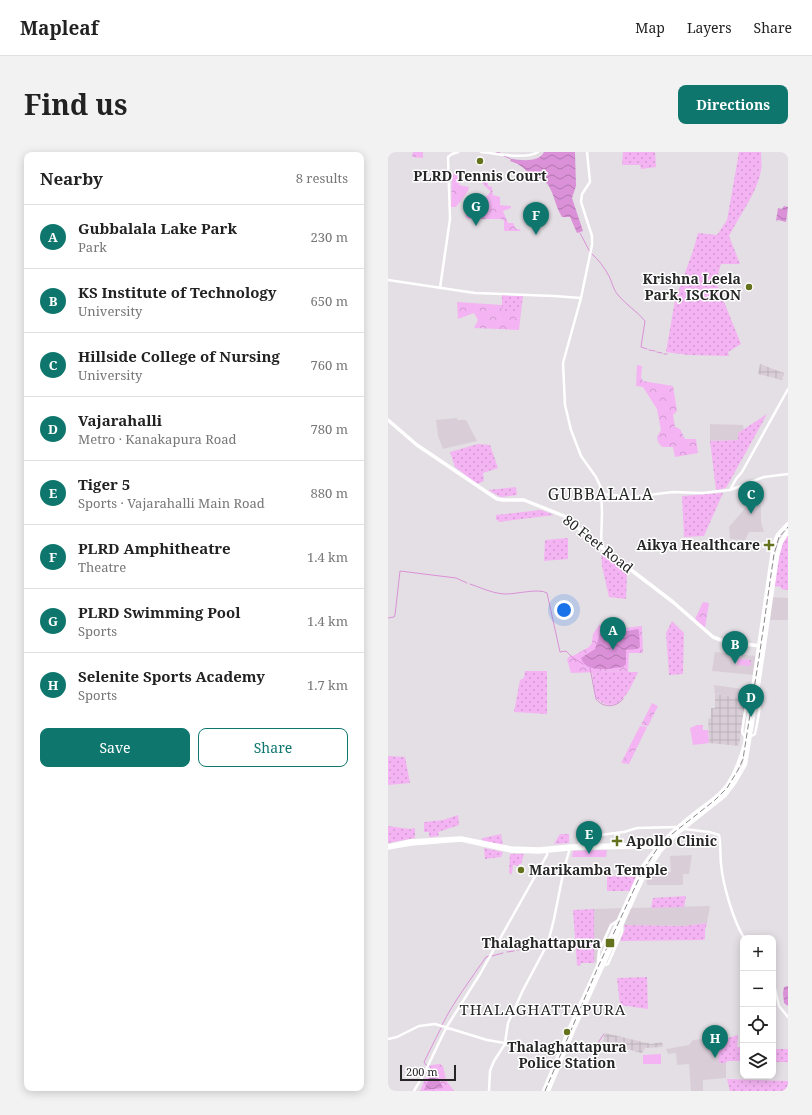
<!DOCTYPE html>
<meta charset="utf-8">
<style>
:root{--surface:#fff;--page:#f2f2f2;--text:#222;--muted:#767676;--line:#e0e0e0;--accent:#0f766e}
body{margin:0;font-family:"Noto Serif",serif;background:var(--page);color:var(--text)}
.controls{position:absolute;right:12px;bottom:12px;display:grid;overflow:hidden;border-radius:8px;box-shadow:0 2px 10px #0003}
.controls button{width:36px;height:36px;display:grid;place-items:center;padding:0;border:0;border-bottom:1px solid var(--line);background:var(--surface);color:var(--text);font:20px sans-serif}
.scale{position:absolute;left:12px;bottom:10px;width:56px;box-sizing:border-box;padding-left:4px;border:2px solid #272627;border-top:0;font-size:11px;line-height:14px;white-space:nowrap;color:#272627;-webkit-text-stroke:3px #fff;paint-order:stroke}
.you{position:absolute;left:176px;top:458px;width:14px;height:14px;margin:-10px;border:3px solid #fff;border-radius:50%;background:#1a73e8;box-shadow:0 0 0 6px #1a73e833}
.badge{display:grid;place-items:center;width:26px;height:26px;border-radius:50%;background:var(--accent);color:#fff;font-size:13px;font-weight:700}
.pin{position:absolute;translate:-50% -33px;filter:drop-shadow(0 1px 2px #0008)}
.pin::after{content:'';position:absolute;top:21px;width:14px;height:12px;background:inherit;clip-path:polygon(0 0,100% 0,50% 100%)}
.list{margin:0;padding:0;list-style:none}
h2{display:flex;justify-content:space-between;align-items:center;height:52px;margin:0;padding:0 16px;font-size:17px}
h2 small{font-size:13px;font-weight:400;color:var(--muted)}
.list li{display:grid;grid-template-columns:26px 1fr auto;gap:12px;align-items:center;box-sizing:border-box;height:64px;padding:0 16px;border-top:1px solid var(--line)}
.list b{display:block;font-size:15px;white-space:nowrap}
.list p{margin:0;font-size:13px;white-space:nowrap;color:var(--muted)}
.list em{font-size:13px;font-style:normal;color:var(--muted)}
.actions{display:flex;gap:8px;padding:12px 16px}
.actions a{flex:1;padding:9px 0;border:1px solid var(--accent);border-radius:8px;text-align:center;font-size:14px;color:var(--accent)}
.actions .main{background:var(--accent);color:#fff}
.icon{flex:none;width:22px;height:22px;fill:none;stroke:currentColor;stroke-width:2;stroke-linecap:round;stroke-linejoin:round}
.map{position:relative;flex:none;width:400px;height:939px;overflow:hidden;border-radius:8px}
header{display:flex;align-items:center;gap:24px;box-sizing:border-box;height:56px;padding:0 20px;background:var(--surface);border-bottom:1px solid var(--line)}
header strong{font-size:19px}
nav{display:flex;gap:22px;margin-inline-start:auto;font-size:14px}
.intro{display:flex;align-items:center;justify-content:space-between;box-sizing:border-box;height:96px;padding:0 24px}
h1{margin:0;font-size:28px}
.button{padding:10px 18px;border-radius:8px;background:var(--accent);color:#fff;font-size:14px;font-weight:700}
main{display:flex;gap:24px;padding:0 24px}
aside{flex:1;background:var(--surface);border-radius:8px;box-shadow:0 2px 10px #0003}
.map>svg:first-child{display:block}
.built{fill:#d9ced8}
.industrial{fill:url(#industrial-grid)}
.grass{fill:url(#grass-dots)}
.forest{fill:url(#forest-crowns)}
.pitch{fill:#f4b3f2}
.water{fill:url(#water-waves)}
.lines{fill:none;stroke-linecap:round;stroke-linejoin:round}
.stream{stroke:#da91d8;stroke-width:1}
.minor{stroke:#fff;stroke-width:2.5}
.major{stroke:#fff;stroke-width:3.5}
.highway{stroke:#fff;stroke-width:4.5}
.rail{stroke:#8a878a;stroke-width:1;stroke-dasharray:6 3;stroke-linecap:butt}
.poi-dot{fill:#65721d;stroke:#fff;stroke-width:1.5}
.labels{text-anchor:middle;stroke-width:3;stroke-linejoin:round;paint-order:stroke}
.poi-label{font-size:14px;font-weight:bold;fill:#272627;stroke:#fff;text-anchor:end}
.street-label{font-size:14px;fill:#272627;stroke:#fff}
.neighbourhood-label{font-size:15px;letter-spacing:1px;fill:#272627;stroke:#fff}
.quarter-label{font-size:16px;letter-spacing:1px;fill:#272627;stroke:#fff}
</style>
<header>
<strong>Mapleaf</strong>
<nav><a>Map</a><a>Layers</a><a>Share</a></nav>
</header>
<div class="intro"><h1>Find us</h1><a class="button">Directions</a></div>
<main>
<aside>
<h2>Nearby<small>8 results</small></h2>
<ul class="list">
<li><span class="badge">A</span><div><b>Gubbalala Lake Park</b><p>Park</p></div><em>230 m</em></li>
<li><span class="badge">B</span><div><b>KS Institute of Technology</b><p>University</p></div><em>650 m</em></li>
<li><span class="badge">C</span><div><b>Hillside College of Nursing</b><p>University</p></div><em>760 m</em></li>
<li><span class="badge">D</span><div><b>Vajarahalli</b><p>Metro · Kanakapura Road</p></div><em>780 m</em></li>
<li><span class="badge">E</span><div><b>Tiger 5</b><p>Sports · Vajarahalli Main Road</p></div><em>880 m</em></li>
<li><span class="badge">F</span><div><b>PLRD Amphitheatre</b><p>Theatre</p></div><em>1.4 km</em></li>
<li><span class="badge">G</span><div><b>PLRD Swimming Pool</b><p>Sports</p></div><em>1.4 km</em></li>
<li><span class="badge">H</span><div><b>Selenite Sports Academy</b><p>Sports</p></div><em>1.7 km</em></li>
</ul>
<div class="actions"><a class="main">Save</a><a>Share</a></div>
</aside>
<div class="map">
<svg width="400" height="939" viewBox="0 0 400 939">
<defs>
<pattern id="industrial-grid" width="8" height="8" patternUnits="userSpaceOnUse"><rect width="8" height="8" fill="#d9ced8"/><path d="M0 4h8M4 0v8" fill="none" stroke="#bab1b9"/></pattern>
<pattern id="grass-dots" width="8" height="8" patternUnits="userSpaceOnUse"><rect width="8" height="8" fill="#f4b3f2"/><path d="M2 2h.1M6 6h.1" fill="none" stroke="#d19ad0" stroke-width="1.8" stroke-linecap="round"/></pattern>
<pattern id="forest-crowns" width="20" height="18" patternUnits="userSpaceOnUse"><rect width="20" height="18" fill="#f4b3f2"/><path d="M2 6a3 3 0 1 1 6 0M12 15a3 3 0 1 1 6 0" fill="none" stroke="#d19ad0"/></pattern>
<pattern id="water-waves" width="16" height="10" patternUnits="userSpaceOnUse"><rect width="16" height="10" fill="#da91d8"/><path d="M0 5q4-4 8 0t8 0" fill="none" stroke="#b176af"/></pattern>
</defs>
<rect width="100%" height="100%" fill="#e4dfe4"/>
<path class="built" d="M69,266V268H78L89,289L55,297L50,284L48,268Z
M322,272L355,273L356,278L350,281V288L322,289Z
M364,348L373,354V370L376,380H361L357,388L342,387L341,375Z
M384,445L400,446V468H382Z
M327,500L369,504L367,523L324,519Z
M326,533L361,538V540L359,542L358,547L327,542Z
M304,703L301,722H295V733H259L258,723L260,720H283L282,704Z
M322,754L319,771L296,774L236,773L242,756Z
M234,756L229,768L222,773L209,802L208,810L206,811V757Z
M337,884L338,894L330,895L331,911H338V926L315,928V939H303L301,912L289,913L288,901L280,902L278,897L301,893L305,888Z"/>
<path class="industrial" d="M372,212L396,221L394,228L370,222Z
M327,542L358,547L351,594L321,591L320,567L323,566V556H327Z
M217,881L263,892L274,890L275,895L257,896L254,901L246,899L215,889Z"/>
<path class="grass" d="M235,0H267L268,15L253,17L252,13H234Z
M351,0H373C373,6 374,13 373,19C368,43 352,62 341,84L352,112H333L328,130L353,192L340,200L341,204L300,203L278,200L287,148L305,99L310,81L329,83L339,68Z
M114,143L135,144L133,160H114Z
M379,262L338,336L328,338L322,289L350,288V281Z
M90,292L102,293L110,316L95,321L96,329L89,332L67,315L62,300Z
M128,335L129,343L113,345L100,338Z
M335,341L316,384L296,385L294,344Z
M153,358L166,363L110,370V368H108V363Z
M400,381V438L393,437V435L386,434L392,396Z
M180,386V407L156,409L157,388Z
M213,401L239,420L238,447L221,445L214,414Z
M284,469L296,481L295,522L281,523L278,481Z
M137,519H159V562L126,560L132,528L136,526Z
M240,519L241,520H250C242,537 231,566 208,546L204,520Z
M0,604L17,605L22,631L0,633Z
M70,663L71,673L50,680L51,684L41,685V680H36V670L55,668Z
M0,674L22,677L27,676V686L0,691Z
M113,682L115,694L93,688L95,686Z
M172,682H181V691L166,692Z
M96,696L115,700L113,705L97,707Z
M122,702H136L133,712H131L130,714L125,713L124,722L121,721Z
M219,724L248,725L242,739H219Z
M298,744L296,755L263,756L265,746Z
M206,757V811H193L192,814L189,813L185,758Z
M319,771L317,778V787L315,788L232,789L237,777L236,773L296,774Z
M259,825L260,857L232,853L229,826Z
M350,883L349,895H355V909H339L338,911H331L330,895L338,894L337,887Z
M385,897H400V910H385Z
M339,927L400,929V939H342Z"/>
<path class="forest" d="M25,0H35V6L24,5Z
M73,21L71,33L81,35L80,39L68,55H63L64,22Z
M99,25H100V34L104,35L105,43L112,45V53L123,54V56L115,59L120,71H125L128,77H131L133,79H117L116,78V69L114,67H80L77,64L103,40L94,31Z
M69,150L114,153V160H133L131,178L86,176L90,168L86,161L70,167Z
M249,213L254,214L253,225L255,229L285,234L289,259L285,263L287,275L292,277L297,287H308L310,301L287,305L285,295H274L270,290L269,285L273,278L269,257L255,235L248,234Z
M315,450L321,451L317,476L307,467Z
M216,469H236V476L254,474L255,501H241L240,519L183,521L179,507L183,503L185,504L201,495L204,491L205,482L211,473L215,472Z
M350,507L363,508V514L349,513Z
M264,551L270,554L260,574L253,573Z
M252,574L259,575L241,612L233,611Z
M52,912L55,914L58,928L66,939H32L43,913Z"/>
<path class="pitch" d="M309,573H315V578H320L321,591L305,593L302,576Z
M219,698L218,705H184L185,699Z
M273,902V912H255V903Z"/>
<path class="water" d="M156,0H187L188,34L184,46L195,79L189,81L182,65H174C163,47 167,26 141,23C136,15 131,12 122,9L123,7C133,8 151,11 156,0Z
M396,54L400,55L398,70L390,68L388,69L390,56L394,57Z
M223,477L234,480L250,477L251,479L252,495L249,497L238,498V512L235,515C222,516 198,522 193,506L207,497L213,479L216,477Z
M400,834V854L396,851L395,841L396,835Z
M46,918L55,936L36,938L44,920Z"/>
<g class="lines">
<path class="stream" d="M108,0L112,1
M116,4L123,7
M192,81L202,100
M204,102C211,108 216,115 221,124C224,130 225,137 230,143C238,153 249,159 257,169L253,195L259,197
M261,198L267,199
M269,200L274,201
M276,202H279
M82,432C94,436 106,442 118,442C129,442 151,436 159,441L172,500L178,499L184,505L195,512
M0,466L6,465L7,463L12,419L68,426L79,431
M202,516L208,547C215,556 228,556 235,547
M129,798L157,792
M119,800L126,799
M104,804L115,801
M54,873C66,849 83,827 98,805L101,804
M202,913L207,911L211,889L216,882
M45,921L42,914L38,913L36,910L53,876"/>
<path class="minor" d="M93,0C107,1 138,8 150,0
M199,0L202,30L194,42L193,50L204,84V93L193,146L175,211L177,253L183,278L193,304L208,325L213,336L214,360L213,395
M0,128L87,141L166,144L193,146
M52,136L62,67L60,5L64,2L70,0
M342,338L348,327L354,320L400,237
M214,342L244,345L285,340L314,341L342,338L376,325L400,322
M357,585L354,580L359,545L364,539
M362,585L367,582C369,571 375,549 370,540
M296,677L321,680L331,683C333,693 332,702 333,712C335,733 345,768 356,786
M190,695L192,690L212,683L236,680L249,676L289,675
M210,812L211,799L223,773L229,769
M214,814L220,812L234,780V773
M385,828L391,854L400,865
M0,887L9,885L31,874L47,872L99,888L117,891L120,871L135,838L160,791L166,767L176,717L182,696
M26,939L36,922L58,876L92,822L159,703V698
M101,939L102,919L106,909L117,892"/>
<path class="major" d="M0,268L29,293L109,347L115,348H136L176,364L204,388L285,450L325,485L338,490L373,494
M0,694L22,689L73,686L123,696L151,697L183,694L268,692L272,694
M0,696L23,692L73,688L123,699L151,700L190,696L268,695L270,697"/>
<path class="highway" d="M156,939L182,876L255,715C269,693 288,676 309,660C319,652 331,645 339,634C348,621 353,607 357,592L386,392L390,383L400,372
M160,939L186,876L255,725L272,699L288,682L337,643L346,631L357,612L369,540L389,404L393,390L400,379"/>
<path class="rail" d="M157,939L210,815L255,718L269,697L284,682L327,648L339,636L350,618L355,607L372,499L386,402L391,385L400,375"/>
</g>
<g class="poi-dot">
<circle cx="92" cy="9" r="4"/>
<circle cx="361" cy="135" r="4"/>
<path d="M379 387h4v4h4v4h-4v4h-4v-4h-4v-4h4z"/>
<path d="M227 683h4v4h4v4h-4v4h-4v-4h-4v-4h4z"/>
<circle cx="133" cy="718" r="4"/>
<rect x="217" y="786" width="10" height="10" rx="2"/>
<circle cx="179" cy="880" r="4"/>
</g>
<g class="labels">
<g class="poi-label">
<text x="92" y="29" text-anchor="middle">PLRD Tennis Court</text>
<text x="353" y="132">Krishna Leela<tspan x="353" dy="16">Park, ISCKON</tspan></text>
<text x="372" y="398">Aikya Healthcare</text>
<text x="238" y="694" text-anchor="start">Apollo Clinic</text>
<text x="141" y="723" text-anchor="start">Marikamba Temple</text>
<text x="213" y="796">Thalaghattapura</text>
<text x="179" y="900" text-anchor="middle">Thalaghattapura<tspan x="179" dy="16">Police Station</tspan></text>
</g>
<g class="street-label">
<text transform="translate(210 392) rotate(38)" y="5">80 Feet Road</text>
</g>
<g class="neighbourhood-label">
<text x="155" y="863">THALAGHATTAPURA</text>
</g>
<g class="quarter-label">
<text x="213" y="348">GUBBALALA</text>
</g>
</g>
</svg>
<div class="controls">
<button>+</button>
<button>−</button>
<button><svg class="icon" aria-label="locate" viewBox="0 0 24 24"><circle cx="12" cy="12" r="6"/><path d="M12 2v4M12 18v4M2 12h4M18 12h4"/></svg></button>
<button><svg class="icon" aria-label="layers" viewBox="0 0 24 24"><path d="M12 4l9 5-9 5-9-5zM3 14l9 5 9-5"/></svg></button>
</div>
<div class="scale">200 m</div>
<div class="you"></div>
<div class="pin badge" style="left:225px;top:498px">A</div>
<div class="pin badge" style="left:347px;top:512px">B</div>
<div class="pin badge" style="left:363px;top:362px">C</div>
<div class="pin badge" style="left:363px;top:565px">D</div>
<div class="pin badge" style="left:201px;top:702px">E</div>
<div class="pin badge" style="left:148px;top:83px">F</div>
<div class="pin badge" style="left:88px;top:74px">G</div>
<div class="pin badge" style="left:327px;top:906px">H</div>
</div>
</main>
